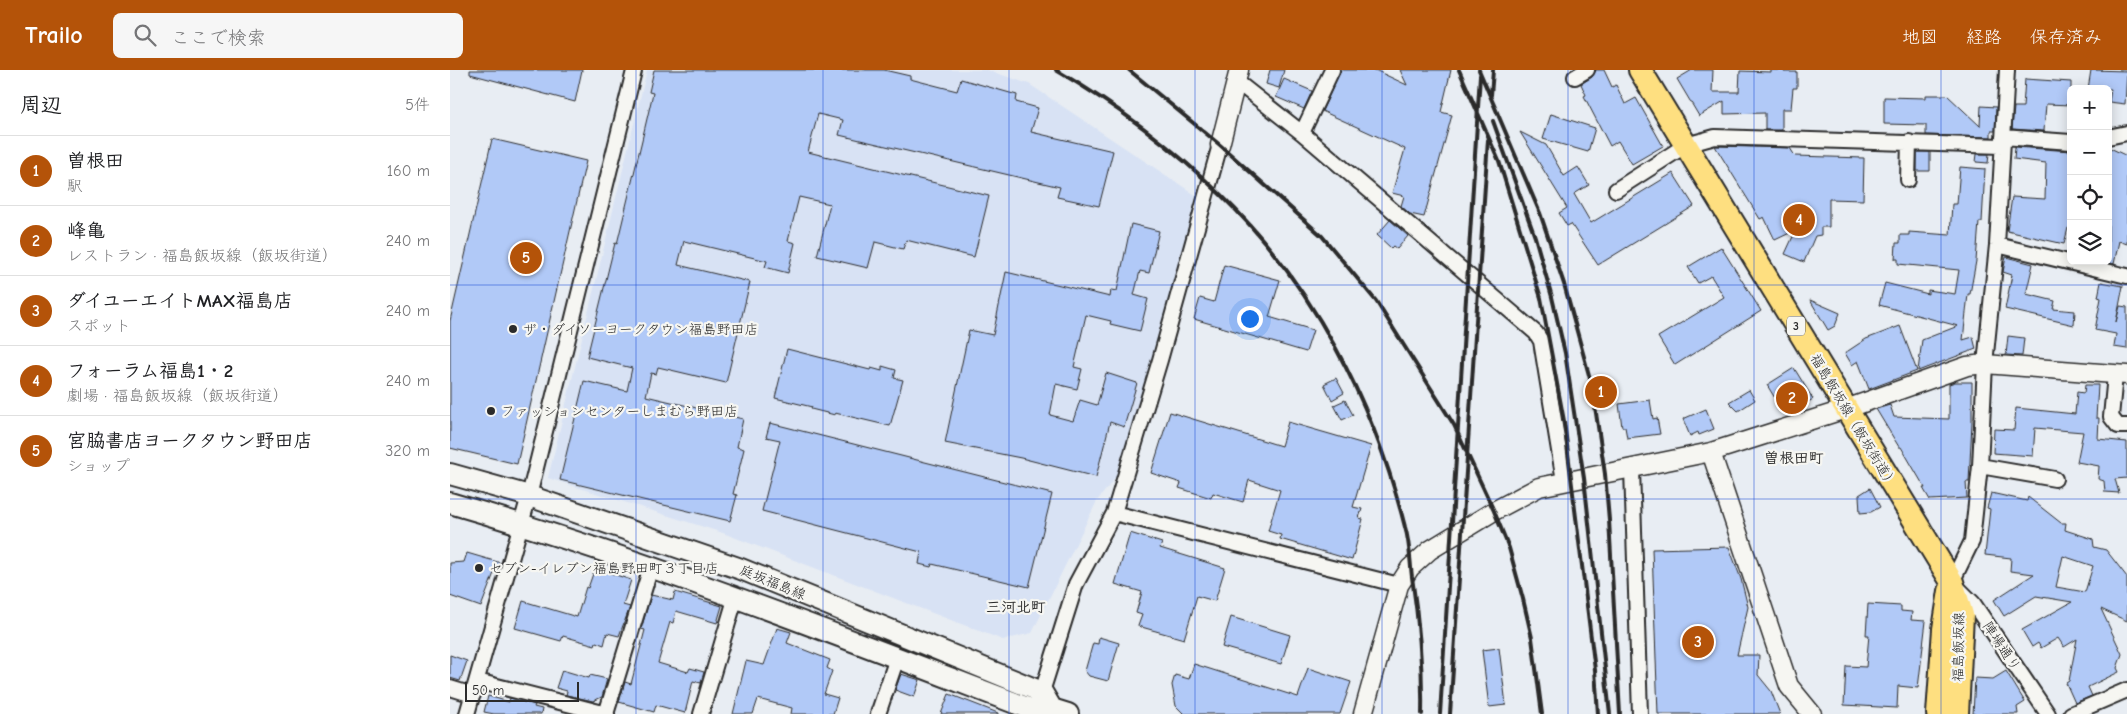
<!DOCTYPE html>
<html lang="ja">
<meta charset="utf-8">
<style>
:root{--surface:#fff;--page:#f6f6f6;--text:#202124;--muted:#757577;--line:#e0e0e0;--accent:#b45309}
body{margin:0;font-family:"Comic Neue","Klee One",sans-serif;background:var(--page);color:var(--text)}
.controls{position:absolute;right:15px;top:15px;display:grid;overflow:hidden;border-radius:8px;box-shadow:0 2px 12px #0003}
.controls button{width:45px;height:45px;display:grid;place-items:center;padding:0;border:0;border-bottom:1px solid var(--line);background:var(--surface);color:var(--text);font:25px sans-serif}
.scale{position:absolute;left:15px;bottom:12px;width:114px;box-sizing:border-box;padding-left:5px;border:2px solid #2b2b2b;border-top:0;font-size:14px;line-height:18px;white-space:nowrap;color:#2b2b2b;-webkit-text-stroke:4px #f6f6f2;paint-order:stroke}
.you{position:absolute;left:799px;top:248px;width:18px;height:18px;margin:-12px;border:4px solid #fff;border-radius:50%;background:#1a73e8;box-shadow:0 0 0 8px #1a73e833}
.badge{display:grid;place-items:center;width:32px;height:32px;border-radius:50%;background:var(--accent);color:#fff;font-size:16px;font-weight:700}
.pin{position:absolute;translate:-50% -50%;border:2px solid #fff;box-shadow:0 1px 5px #0006}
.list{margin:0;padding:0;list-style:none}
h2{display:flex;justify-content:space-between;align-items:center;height:65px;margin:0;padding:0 20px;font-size:21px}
h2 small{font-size:16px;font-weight:400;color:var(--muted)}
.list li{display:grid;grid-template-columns:32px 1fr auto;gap:15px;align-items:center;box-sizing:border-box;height:70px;padding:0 20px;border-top:1px solid var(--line)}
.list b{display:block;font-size:19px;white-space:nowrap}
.list p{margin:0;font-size:16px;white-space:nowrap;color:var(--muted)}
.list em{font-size:16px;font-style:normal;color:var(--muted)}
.icon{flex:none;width:28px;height:28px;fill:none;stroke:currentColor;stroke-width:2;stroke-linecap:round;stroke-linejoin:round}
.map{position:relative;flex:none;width:1677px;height:644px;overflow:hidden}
header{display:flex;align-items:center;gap:30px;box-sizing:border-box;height:70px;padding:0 25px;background:var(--accent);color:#fff}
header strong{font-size:24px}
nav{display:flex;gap:28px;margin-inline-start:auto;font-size:18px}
.search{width:350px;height:45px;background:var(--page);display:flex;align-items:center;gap:12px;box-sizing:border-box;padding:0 18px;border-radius:8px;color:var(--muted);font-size:19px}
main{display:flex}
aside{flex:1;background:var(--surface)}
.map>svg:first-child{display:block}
.built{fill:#d8e2f4}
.building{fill:#b1c9f7;stroke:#2b2b2b;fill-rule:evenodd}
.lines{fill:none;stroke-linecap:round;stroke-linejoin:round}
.minor-casing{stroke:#2b2b2b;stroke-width:18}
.tertiary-casing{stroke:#2b2b2b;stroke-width:21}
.secondary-casing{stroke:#2b2b2b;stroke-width:24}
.primary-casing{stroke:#2b2b2b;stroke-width:26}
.minor{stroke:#f6f6f2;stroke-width:14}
.tertiary{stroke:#f6f6f2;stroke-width:18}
.secondary{stroke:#f6f6f2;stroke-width:20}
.primary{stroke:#fedf80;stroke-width:22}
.rail{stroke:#2b2b2b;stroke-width:4}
.grid{fill:none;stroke:#1d4ed8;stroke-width:1;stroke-opacity:0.55}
.poi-dot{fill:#2b2b2b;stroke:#f6f6f2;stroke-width:2}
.labels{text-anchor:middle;stroke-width:4.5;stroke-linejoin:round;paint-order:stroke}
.shield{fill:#f6f6f2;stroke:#686867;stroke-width:1}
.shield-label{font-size:12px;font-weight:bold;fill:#2b2b2b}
.poi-label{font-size:14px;fill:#2b2b2b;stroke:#f6f6f2;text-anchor:start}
.street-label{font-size:14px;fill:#2b2b2b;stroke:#f6f6f2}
.neighbourhood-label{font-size:15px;font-weight:bold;fill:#2b2b2b;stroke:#f6f6f2}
</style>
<header>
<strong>Trailo</strong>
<div class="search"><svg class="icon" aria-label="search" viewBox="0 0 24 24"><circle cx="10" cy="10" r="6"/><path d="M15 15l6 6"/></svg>ここで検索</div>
<nav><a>地図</a><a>経路</a><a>保存済み</a></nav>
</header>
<main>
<aside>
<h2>周辺<small>5件</small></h2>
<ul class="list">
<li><span class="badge">1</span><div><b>曽根田</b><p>駅</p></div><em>160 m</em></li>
<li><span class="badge">2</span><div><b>峰亀</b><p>レストラン · 福島飯坂線（飯坂街道）</p></div><em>240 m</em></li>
<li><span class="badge">3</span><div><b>ダイユーエイトMAX福島店</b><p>スポット</p></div><em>240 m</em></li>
<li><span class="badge">4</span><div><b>フォーラム福島1・2</b><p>劇場 · 福島飯坂線（飯坂街道）</p></div><em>240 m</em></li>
<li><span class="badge">5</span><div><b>宮脇書店ヨークタウン野田店</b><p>ショップ</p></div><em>320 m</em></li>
</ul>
</aside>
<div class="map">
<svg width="1677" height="644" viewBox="0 0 1677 644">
<rect width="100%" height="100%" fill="#e8edf3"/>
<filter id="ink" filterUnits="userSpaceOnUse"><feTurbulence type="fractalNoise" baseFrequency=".02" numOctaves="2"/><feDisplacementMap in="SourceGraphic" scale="10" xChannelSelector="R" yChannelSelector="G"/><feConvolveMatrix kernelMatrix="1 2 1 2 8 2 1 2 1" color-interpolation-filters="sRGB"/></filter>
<g filter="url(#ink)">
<path class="built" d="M197,0H537L579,14L750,128L669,403L647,431L582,563L553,570L273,463L98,408Z"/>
<path class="building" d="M20,0H132L125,32L20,4Z
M204,0H434L460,6V9L507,21L511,9L567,25L566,32L588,38L581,62L663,81L649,136L607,127L610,117L389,65L393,50L368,44L358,82L539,126L524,187L456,170L453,179L425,172L418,198L367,186L380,134L349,127L338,171L345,173L338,203L315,197L317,191L234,171L228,195L300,212L276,313L208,297L206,304L201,303L196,326L293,349L287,377L294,379L283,424L287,425L280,451L110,410L134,311L177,321L182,298L137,287L165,173L167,174L192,70L203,23L199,22Z
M820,0H834L829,18L816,14Z
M891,0H925L957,15L950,0H1001L991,42L1002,45L974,147L960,144L951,136L954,126L942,123L955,79L872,41Z
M1146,0H1154L1162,17L1166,15L1175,34L1186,28L1213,76L1182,94L1168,71L1160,76L1134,26L1136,25L1131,14L1142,7Z
M1242,0H1263L1262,22H1289L1290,1L1321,2V0H1334V2H1347V18H1343L1341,39H1332V60H1315V43L1274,44V31L1249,46L1227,9Z
M1641,0L1677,1L1675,34L1659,32L1661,19H1638Z
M834,9L862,21L854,39L826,27Z
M1575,9L1621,12V35L1596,34L1594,61L1562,59L1564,37H1573Z
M1476,25H1497L1530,56L1531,36L1546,37L1545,61H1541V67L1476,65V55L1434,54V27L1476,28Z
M1101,44L1145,58L1138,82L1093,69Z
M1070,62L1096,75L1114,106L1128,97L1139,115L1124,124L1141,153L1223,103L1244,136L1148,195L1121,154L1117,156L1109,143L1117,138Z
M42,69L136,91L67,394L0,378V251Z
M1265,76L1340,78L1345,86L1414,88L1413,130L1379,129V157H1371V165L1365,166L1354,192L1335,184L1346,160L1325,170L1314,147L1310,149Z
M1565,77L1621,81V158H1618L1614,174L1557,161L1562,127L1595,129L1596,93L1564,89Z
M1658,77L1677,86V174L1669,171L1664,194L1658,193Z
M1467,82H1480V101H1467Z
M1527,84H1539L1538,93L1526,92Z
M1510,97L1535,99L1532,152H1529L1526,191L1520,224H1518L1513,270L1523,267L1526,279L1468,301L1472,270L1508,256L1429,235L1435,213L1478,224V220L1505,224L1509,200L1448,194V189H1445L1446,173H1450V165H1459V162L1500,165L1502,134H1507Z
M940,150L958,166L947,179L943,176L941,178L927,165Z
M681,154L709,161L699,203L690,201L684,225L698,229L690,261L660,254L661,251L636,245L624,297L632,299L627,319L606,314L600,345L623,351L630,330L647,335L656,303L687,313L674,357L660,352L646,407L571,388L495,373L519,260L543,265L556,202L660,227L661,220L667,221Z
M1271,177L1311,241L1225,295L1208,267L1274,227L1261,206L1248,213L1238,197Z
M1556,187L1583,194L1576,224L1605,231L1603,239L1625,241L1624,255L1555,239L1562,205L1553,202Z
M774,195L830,210L819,247L863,260L856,282L744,249L750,228L764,232Z
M1651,212L1673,216L1666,252L1670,236L1677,237V279L1664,277L1666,264L1645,260L1651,228L1648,227Z
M1360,230L1390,243L1385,256L1378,260Z
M1450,256L1467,301L1419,319L1408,291L1402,295L1395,283L1416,269Z
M1558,266L1574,268L1572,286L1556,285Z
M337,279L420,300L421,298L432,301V296L446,300L444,308L453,310L440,356L385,343V345L361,339L362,337L325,328Z
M1344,298L1363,329L1349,338L1348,335L1334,343L1317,315Z
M886,308L894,323L882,330L874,314Z
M1505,312H1522V352L1519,412H1516L1517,428L1480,430L1473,418H1475L1451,377H1449L1426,339L1440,335L1444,347L1499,349V314Z
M1635,315H1648L1646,348H1649L1648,369L1677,372V408L1665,409L1669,423L1655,422L1654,411L1648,409L1649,396L1627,392L1633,362L1585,358L1583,386L1543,383L1544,359L1564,360L1566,338L1625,344L1627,322L1634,323Z
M1299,320L1305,330L1288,341L1279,332Z
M895,330L903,345L892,350L884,335Z
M1200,330L1203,349L1207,348L1210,364L1177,368L1175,357H1172L1169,334Z
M1256,339L1264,359L1249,365L1248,362L1240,366L1233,349Z
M720,342L831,376L838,352L921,376L903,437L912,439L909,448L913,449L902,490L830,469L831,465L818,461L830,420L799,410L793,432L763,423L761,428L729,418L731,413L701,403Z
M320,353L602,424L579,517L482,494L481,497L469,494L471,482L312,441L330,370L316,367Z
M1420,418L1430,437L1421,442L1410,443L1409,425Z
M1541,423L1577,431L1578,427L1611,453H1616L1615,460L1643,469L1644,477L1656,480L1677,507V551L1651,539L1672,584L1667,598L1669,602L1638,617L1642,626L1625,633L1616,613L1619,611L1627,569L1614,577L1608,568L1591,578L1588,573L1582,577L1572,560L1622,532L1586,526L1554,546L1544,530L1584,504L1560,501L1561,488L1535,485L1540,439L1537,438ZM1613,486L1643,496L1635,522L1606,517Z
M680,463L712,473L710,478L775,498L765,531L747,526L734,569L688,556L692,545L686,543L692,522L665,514Z
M1279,477L1291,509L1298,537L1287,585H1309L1308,605L1321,621L1330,644H1208L1202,479Z
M17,483L51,493L47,504L44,503L31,537L0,526V493L14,492Z
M145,498L181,510L173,535L180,537L169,566L157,563L154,575L146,572L145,575L113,566L111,571L65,558L73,531L127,547L136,517L138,518Z
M225,522L272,536L267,553L226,541L223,553L220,552L208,593L238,602L240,598L254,602L251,613L243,611L235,643L206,635L204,642L169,632L175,612L181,614L195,560L191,559L201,525L223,530Z
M1418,534L1451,536V541L1462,542L1461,550L1476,551L1468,618L1448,616L1447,638L1394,635L1396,596L1416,597L1419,565H1416Z
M781,547L840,565L831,594L772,577Z
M327,558L341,562L337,573L380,590L377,598L382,601L374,624L388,628L383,644H341L342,638L308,629L303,644H283L296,591L314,595Z
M649,567L669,573L658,611L639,606L635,601L643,573L648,574Z
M1049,578L1056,635L1039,637L1032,580Z
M0,585L17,591L10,611L0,608Z
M744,594L848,627L858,598L901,612L890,644H734L726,636L722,615L725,605L739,609Z
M112,600L139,608L140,605L157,609L152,627L143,631L116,625L117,621L106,618Z
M1556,601L1575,632L1567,637L1568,644H1523L1525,608L1543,609Z
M451,604L470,610L464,627L445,620Z
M499,624L548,643V644H491Z
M38,626L59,632L60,628L85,635L84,637L92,639L91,644H44L34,642Z"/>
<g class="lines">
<defs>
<path id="minor" d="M1557,0L1547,175L1535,294L1530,396L1522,471L1502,512L1523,533L1598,644
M1125,7L1137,0
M786,11L852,63L1086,263L1091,271L1114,411
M852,63L882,0
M1553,67L1621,72
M1658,67L1677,63
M1458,110L1459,72
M1166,120L1236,75L1265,67L1552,76
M1547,175L1677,206
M1665,305L1661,347L1668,356H1677
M1530,396L1605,409
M1182,399L1190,644
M664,443L949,515
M27,611L157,644
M0,618L23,625
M592,622L626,514L664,443L710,290L770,75
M17,644L79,426L184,1
M156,644L201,497
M251,644L286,526
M428,644L447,588
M1621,644L1677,620"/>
<path id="tertiary" d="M770,75L789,0
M1261,382L1339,616L1362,644
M913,644L949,515L960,498L980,480L1044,441L1089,417L1261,382L1396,339L1517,296L1535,294L1677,305"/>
<path id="secondary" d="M0,404L79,426L291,499L592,622L602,639
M0,433C197,490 387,565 578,638L602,639L618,644"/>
<path id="primary" d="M1190,0L1502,512L1512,545L1507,644
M1488,644L1494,559L1500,521"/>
</defs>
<use href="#minor" class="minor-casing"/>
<use href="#tertiary" class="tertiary-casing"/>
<use href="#secondary" class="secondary-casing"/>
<use href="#primary" class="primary-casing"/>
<use href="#minor" class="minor"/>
<use href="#tertiary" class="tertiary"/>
<use href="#secondary" class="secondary"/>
<use href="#primary" class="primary"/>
<path class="rail" d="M606,0C666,35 721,76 771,125C863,214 924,334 955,457C960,473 960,491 962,507C969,553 973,598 972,644
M679,0L770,75L872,166L926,231L1004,355L1044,441L1059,478L1073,529L1082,568L1092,644
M1009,0L1049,91L1091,228L1114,351L1145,600L1148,644
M1029,0L1090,143L1114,214L1142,316L1155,404L1159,450L1170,644
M1041,25L1043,0
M1043,51L1085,167L1102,227L1115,283L1134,408L1160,644
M990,644L1030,5
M1000,644L1038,70"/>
</g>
</g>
<path class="grid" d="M186,0V644M373,0V644M559,0V644M745,0V644M932,0V644M1118,0V644M1304,0V644M1491,0V644M0,215H1677M0,429H1677"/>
<g class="poi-dot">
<circle cx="63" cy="259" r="5"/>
<circle cx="41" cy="341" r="5"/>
<circle cx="29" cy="498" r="5"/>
</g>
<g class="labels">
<rect class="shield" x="1337" y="246.5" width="18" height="19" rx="4"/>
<g class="shield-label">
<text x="1346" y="260">3</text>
</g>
<g class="poi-label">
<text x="73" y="264">ザ・ダイソーヨークタウン福島野田店</text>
<text x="51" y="346">ファッションセンターしまむら野田店</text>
<text x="39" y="503">セブン-イレブン福島野田町３丁目店</text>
</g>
<g class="street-label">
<text transform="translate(1404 351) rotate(59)" y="5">福島飯坂線（飯坂街道）</text>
<text transform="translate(323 512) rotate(22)" y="5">庭坂福島線</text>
<text transform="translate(1552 576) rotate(56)" y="5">陣場通り</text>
<text transform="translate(1508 577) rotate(-89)" y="5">福島飯坂線</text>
</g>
<g class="neighbourhood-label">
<text x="1344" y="393">曽根田町</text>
<text x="566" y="542">三河北町</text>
</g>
</g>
</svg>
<div class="controls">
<button>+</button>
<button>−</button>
<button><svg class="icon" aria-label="locate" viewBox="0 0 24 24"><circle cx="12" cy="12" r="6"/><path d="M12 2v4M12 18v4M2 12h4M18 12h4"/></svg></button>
<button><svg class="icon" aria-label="layers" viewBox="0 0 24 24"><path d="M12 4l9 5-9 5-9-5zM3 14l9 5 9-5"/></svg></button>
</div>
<div class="scale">50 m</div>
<div class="you"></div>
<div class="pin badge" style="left:1151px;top:322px">1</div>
<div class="pin badge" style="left:1342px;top:328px">2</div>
<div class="pin badge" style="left:1248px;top:572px">3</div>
<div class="pin badge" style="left:1349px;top:150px">4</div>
<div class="pin badge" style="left:76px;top:188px">5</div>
</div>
</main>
